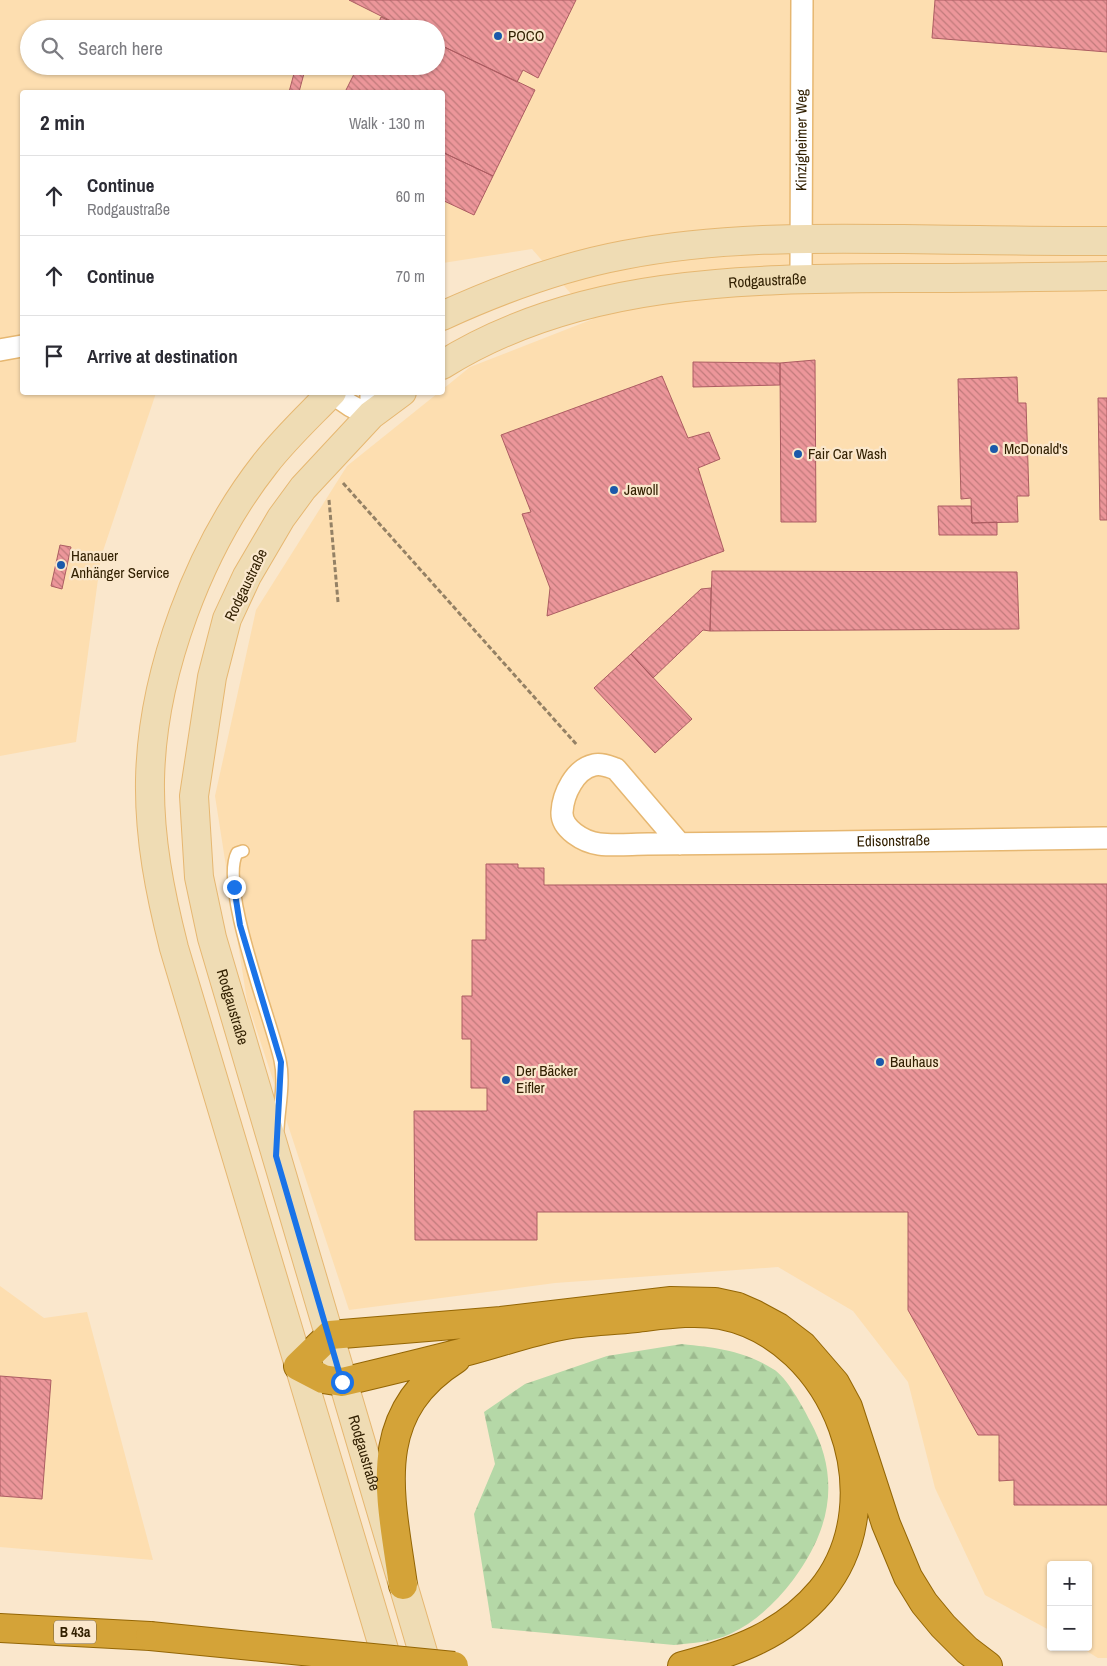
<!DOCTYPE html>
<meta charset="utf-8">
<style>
:root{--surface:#fff;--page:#f7f7f7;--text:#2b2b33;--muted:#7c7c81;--line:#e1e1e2}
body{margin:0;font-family:"Archivo Narrow",sans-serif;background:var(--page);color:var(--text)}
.controls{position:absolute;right:15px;bottom:15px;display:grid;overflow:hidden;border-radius:5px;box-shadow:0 1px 4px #0004}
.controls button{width:45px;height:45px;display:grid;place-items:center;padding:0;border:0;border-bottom:1px solid var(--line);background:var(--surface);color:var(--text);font:25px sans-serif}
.stop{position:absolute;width:15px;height:15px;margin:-11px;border:4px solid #1a73e8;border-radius:50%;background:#fff}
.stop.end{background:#1a73e8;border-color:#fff;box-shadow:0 1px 5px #0008}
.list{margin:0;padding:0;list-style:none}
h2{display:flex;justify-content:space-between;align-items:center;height:65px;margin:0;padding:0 20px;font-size:21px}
h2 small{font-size:16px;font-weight:400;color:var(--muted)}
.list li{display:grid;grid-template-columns:32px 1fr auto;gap:15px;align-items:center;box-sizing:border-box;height:80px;padding:0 20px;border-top:1px solid var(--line)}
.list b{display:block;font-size:19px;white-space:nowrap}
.list p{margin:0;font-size:16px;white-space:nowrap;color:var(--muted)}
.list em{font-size:16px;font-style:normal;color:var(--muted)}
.icon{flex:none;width:28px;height:28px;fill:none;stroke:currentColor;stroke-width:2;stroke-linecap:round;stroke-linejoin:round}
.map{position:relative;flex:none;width:1107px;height:1666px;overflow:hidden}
.search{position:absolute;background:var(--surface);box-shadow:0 1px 4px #0004;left:20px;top:20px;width:425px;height:55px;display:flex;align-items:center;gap:12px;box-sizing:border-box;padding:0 18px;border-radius:28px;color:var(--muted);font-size:19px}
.panel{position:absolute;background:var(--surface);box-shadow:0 1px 4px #0004;left:20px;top:90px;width:425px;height:305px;border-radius:5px}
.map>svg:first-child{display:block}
.built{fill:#fddeb0;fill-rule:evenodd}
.forest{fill:url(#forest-firs)}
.building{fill:url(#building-back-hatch);stroke:#ac5d62}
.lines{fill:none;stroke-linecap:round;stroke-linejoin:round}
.service-casing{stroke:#e6b771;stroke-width:14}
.minor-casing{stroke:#e6b771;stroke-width:24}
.secondary-casing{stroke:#e6b771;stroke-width:30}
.trunk-casing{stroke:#946605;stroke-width:30}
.path{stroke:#948165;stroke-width:3;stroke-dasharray:5 2.5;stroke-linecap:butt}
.service{stroke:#fff;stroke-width:11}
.minor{stroke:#fff;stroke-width:21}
.secondary{stroke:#efdcb4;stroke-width:28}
.trunk{stroke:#d4a338;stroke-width:28}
.trunk-bridge-casing{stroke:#946605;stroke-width:30;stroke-linecap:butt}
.trunk-bridge{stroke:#d4a338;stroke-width:28}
.route{stroke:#1a73e8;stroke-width:6}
.poi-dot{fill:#1b59aa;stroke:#fae7cc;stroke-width:2}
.labels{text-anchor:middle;stroke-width:4.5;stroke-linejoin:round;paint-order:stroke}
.shield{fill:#fae7cc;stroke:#6e5c3f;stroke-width:1}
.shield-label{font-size:14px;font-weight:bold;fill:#322002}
.poi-label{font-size:15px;fill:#322002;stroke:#fae7cc;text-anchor:start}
.street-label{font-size:15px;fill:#322002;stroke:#fae7cc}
</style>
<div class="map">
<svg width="1107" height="1666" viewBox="0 0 1107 1666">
<defs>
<pattern id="forest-firs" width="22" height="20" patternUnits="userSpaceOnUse" patternTransform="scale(1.25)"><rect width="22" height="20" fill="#b5d8a7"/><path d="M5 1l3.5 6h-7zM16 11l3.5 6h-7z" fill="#9cb98e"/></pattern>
<pattern id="building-back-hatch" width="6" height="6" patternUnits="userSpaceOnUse" patternTransform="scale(1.25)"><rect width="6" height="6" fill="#ec969a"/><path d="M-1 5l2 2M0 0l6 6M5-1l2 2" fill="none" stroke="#c07a7b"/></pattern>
</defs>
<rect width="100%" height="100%" fill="#fae7cc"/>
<path class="built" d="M0,0H1107V1658H1098L1080,1647H1088V1565H1051V1631L985,1595L935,1488L908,1382L853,1311L778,1267L555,1283L349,1310L247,1001L215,796L256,610L347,466L438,393L442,392L443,389L470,367L593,319L532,249L443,263L442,92H22V392L156,393L101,557L76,742L0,756ZM29,29H436V66H29Z
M0,1286L44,1318L87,1312L153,1560L0,1547Z"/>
<path class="forest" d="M682,1344C717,1348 742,1350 773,1369C786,1376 803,1407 810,1421C841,1478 831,1529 793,1580C776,1602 756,1622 730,1634C713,1642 693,1643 674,1645L492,1628L474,1514L495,1464L484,1412L525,1384L607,1356Z"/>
<path class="building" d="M349,0H576L538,78L523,70L517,82L436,43V29H407Z
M935,0H1107V52L932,38Z
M381,17L407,29H376Z
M436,43L535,90L493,176L442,152V92H345L358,66H436Z
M296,66H306L299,92H289Z
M442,152L493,176L474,215L442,200Z
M815,360L816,522H781L780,363Z
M693,362L780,363V385L693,387Z
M662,376L688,438L709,432L720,459L698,468L724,551L547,616L550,588L522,514L531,512L501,435Z
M1017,377L1018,403H1026L1029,496H1017L1018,522L972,523L971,498L961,499L958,379Z
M1098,398H1107V520H1100Z
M938,506H971L972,523L997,522V535H939Z
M60,545L71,547L62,589L51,586Z
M712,571L1017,572L1019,629L710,631Z
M711,588L710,631L703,630L653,678L631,654L701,589Z
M631,654L692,719L655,753L594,688Z
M486,864H518V868H544V885L1107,884V1505H1014V1480L999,1481V1435H978L908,1310V1212H537V1240H415L414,1111H487V1088H471V1039H462V996H472V940H486Z
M0,1376L51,1380L42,1499L0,1496Z"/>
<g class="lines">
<defs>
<path id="service" d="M243,851L237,853C219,887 271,1019 280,1060C285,1082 279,1108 278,1129"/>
<g id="minor">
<path id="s1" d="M801,279L802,0"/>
<path d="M0,350L22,346"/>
<path d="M333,392C345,404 356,410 371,415V392"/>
<path id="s2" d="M680,844L616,769C610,767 602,763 594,765C575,769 563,794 562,812C561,829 584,842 599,844C615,846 632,844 648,844C687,844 727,843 766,843C879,841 993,839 1107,838"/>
</g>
<g id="secondary">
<path d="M442,316C501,289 560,267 624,255C716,237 810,238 903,239C971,240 1039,241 1107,241"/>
<path id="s3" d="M442,365C584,276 757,279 918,278C981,278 1044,277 1107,276"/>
<path d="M332,392C309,416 285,438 265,464C199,548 152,673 150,780C149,838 160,893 174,948L389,1666"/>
<path id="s4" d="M402,392L371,415L303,488L281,518L247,576L227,619L212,677L194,796L199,877L212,938L427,1666"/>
</g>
<path id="trunk" d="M403,1585C391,1497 367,1415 456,1359
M0,1628L150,1636
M682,1666C736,1652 784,1635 821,1591C897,1499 836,1337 721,1315C693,1310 663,1315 636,1318C610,1321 584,1321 560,1326C529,1332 499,1343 468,1351C426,1362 384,1372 342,1382L323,1379L298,1366L330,1335L501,1321L671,1301L715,1302L738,1307L754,1314L778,1327L803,1346L835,1383L848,1407L886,1524L908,1577L924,1603L943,1626L967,1650L988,1666"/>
</defs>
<use href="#service" class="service-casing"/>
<use href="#minor" class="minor-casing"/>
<use href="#secondary" class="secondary-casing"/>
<use href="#trunk" class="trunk-casing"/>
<path class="path" d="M343,483L577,745
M329,500L338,602"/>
<use href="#service" class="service"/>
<use href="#minor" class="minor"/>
<use href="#secondary" class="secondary"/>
<use href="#trunk" class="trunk"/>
<defs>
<path id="trunk-bridge" d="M150,1636L454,1666"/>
</defs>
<use href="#trunk-bridge" class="trunk-bridge-casing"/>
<use href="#trunk-bridge" class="trunk-bridge"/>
</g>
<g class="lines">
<path class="route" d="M234,887L240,925L281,1062L276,1156L342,1382"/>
</g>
<g class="poi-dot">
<circle cx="498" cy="36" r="5"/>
<circle cx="994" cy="449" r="5"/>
<circle cx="798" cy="454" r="5"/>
<circle cx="614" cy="490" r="5"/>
<circle cx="61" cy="565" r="5"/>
<circle cx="880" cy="1062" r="5"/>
<circle cx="506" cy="1080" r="5"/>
</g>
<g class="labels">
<rect class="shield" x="54" y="1620.5" width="42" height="23" rx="4"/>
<g class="shield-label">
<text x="75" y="1637">B 43a</text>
</g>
<g class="poi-label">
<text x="508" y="41">POCO</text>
<text x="1004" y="454">McDonald's</text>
<text x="808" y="459">Fair Car Wash</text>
<text x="624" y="495">Jawoll</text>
<text x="71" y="561">Hanauer<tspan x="71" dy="17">Anhänger Service</tspan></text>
<text x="890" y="1067">Bauhaus</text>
<text x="516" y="1076">Der Bäcker<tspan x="516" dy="17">Eifler</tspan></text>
</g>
<g class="street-label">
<text dy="5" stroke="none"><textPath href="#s1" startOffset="139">Kinzigheimer Weg</textPath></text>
<text dy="5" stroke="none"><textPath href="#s3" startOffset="340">Rodgaustraße</textPath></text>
<text transform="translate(246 585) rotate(-64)" y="5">Rodgaustraße</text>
<text dy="5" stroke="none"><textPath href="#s2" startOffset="529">Edisonstraße</textPath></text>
<text dy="5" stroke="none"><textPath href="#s4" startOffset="686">Rodgaustraße</textPath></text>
<text dy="5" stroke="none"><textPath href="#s4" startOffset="1151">Rodgaustraße</textPath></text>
</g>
</g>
</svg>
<div class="controls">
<button>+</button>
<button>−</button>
</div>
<div class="stop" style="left:342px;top:1382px"></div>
<div class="stop end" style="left:234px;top:887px"></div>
<div class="search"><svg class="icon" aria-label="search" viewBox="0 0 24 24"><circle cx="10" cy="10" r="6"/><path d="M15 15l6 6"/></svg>Search here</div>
<section class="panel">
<h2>2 min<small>Walk · 130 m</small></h2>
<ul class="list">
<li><svg class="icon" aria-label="ahead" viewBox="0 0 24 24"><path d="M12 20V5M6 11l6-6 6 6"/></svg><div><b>Continue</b><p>Rodgaustraße</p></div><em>60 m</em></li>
<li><svg class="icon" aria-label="ahead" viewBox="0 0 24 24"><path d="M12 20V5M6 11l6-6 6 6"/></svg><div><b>Continue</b></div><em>70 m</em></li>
<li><svg class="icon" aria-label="arrive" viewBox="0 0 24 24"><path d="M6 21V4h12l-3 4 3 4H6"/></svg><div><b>Arrive at destination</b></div></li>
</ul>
</section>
</div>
